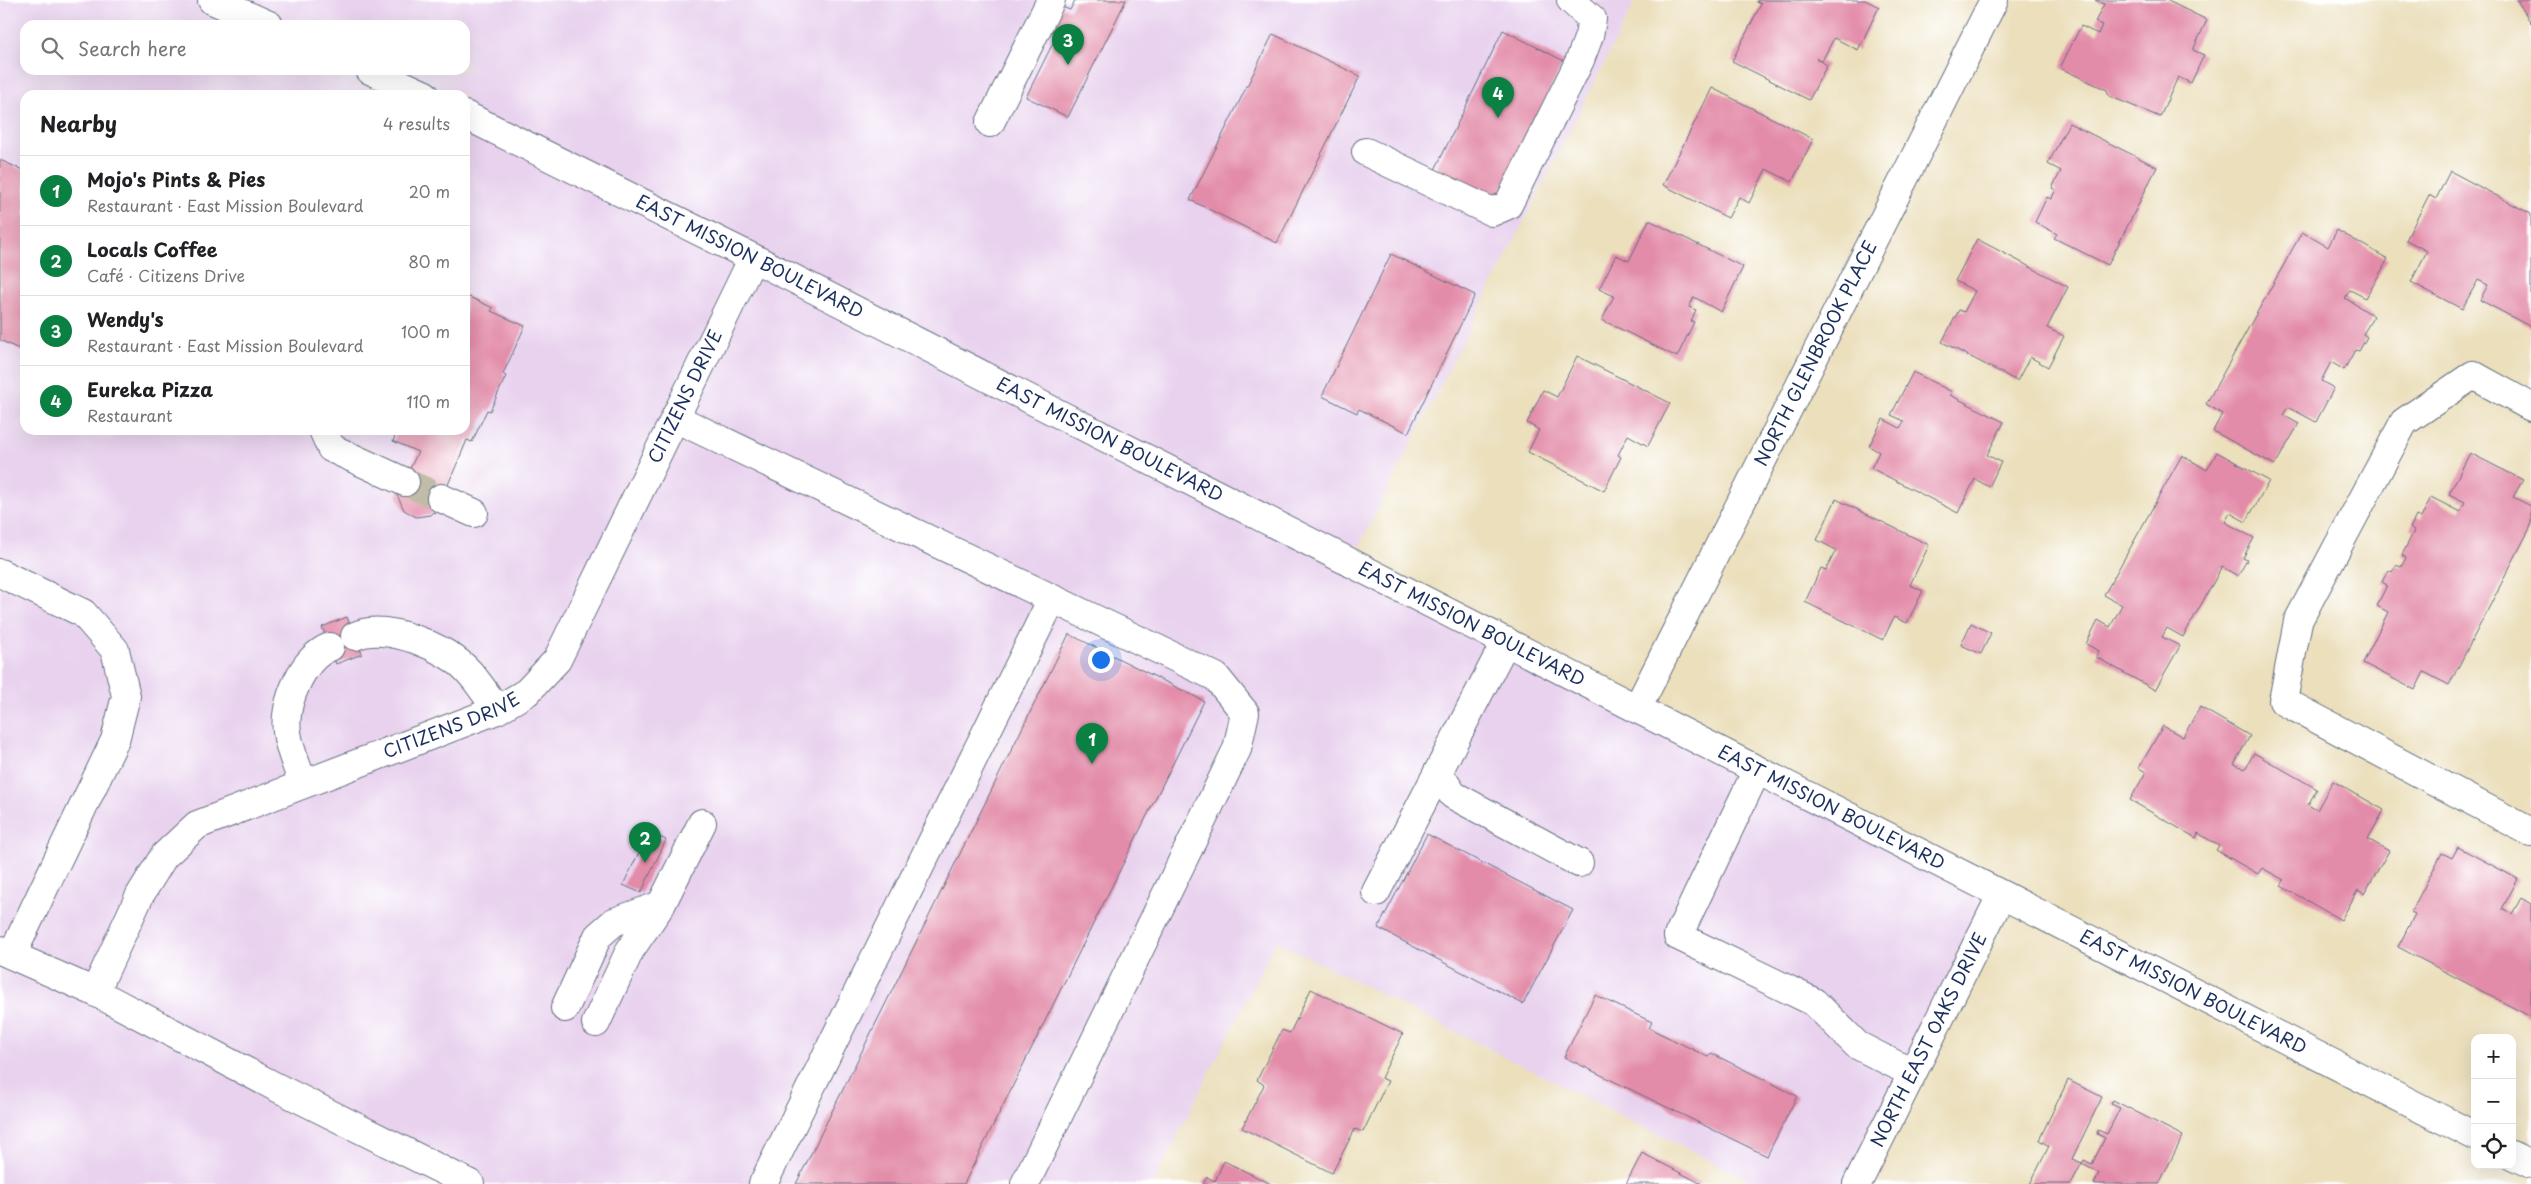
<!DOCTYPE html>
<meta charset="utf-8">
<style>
:root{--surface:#fff;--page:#f2f2f2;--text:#202124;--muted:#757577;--line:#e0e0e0;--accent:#0b8043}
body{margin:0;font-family:"Playpen Sans",sans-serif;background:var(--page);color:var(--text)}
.controls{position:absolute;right:15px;bottom:15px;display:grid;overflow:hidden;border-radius:10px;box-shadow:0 5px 20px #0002}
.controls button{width:45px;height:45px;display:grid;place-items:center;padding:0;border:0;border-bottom:1px solid var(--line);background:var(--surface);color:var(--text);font:25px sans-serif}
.you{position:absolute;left:1100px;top:659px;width:18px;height:18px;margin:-12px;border:4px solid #fff;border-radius:50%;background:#1a73e8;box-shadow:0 0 0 8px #1a73e833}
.badge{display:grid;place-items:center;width:32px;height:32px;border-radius:50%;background:var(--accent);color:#fff;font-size:16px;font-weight:700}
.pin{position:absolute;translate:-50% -41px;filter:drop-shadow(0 1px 2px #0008)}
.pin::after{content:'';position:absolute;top:26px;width:18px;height:15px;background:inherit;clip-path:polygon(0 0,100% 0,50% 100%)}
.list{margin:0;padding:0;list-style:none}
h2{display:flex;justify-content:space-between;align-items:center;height:65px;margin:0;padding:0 20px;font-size:21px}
h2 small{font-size:16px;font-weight:400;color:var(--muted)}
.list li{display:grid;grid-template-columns:32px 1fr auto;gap:15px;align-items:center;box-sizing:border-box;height:70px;padding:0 20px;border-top:1px solid var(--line)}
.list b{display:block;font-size:19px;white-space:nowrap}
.list p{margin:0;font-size:16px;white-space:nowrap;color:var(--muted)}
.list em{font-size:16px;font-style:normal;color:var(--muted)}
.icon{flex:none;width:28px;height:28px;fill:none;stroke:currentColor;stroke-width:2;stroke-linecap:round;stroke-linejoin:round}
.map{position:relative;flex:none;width:2531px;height:1184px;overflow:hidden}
.search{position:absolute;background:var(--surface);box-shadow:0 5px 20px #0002;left:20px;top:20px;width:450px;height:55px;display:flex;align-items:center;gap:12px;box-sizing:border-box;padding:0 18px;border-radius:15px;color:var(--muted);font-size:19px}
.panel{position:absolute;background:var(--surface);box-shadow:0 5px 20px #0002;left:20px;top:90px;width:450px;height:345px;border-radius:15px}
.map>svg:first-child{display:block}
.built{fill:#e8d2ee;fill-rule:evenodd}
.building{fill:#e38ca9}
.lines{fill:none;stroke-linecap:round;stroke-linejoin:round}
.minor-tunnel{stroke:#c1bca9;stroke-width:28;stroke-dasharray:28 14;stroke-linecap:butt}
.minor-casing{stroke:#646d7f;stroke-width:30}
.major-casing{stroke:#646d7f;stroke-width:30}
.minor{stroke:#fff;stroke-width:28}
.major{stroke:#fff;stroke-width:28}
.labels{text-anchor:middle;stroke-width:4.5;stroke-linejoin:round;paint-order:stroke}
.street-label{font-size:18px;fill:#1b2f5e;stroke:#fff}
</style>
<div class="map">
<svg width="2531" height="1184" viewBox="0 0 2531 1184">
<rect width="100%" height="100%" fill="#fff"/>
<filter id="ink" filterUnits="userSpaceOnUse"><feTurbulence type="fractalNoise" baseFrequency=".02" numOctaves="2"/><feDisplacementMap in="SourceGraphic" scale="10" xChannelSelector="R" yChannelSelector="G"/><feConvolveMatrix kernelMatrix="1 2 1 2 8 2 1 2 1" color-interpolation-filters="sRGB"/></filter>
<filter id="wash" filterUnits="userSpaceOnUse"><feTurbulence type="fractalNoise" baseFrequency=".0096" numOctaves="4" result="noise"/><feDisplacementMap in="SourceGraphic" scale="20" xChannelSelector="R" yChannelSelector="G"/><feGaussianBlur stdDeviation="1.12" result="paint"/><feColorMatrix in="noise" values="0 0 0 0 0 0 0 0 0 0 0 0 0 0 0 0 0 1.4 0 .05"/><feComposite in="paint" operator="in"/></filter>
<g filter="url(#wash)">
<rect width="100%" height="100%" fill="#ebdfbc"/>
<path class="built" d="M0,0H1636L1351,562L2001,896L1857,1184H1756L1276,941L1153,1184H0ZM25,25H465V70H25ZM25,95H465V430H25Z"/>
<g id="blocks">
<path class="building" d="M1075,0H1126L1068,117L1026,97L1058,33L1051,30L1062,7L1070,10Z
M1758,0H1865L1879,7L1858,50L1834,38L1822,61L1816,58L1827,65L1809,100L1732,61L1761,4L1757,2Z
M2095,0H2166L2207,20L2193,50L2204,55L2191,83L2178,77L2160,117L2109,96L2107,90L2060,68L2081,26L2098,34L2102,25L2095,22L2104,4Z
M2517,0H2531V23Z
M1503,30L1564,61L1496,201L1432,176Z
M1273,34L1360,76L1277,243L1190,200Z
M1712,88L1813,139L1792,182L1766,169L1749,203L1739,197L1728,218L1663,185Z
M2069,123L2157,167L2108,265L2054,238L2057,234L2035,222L2047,197L2051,199L2056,190L2052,188L2061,171L2048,164Z
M0,160L25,171V352L0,340Z
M2450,171L2531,214V327L2480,300L2488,285L2478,280L2462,309L2411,282L2427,251L2406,240L2429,195L2436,199Z
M1649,220L1743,267L1721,312L1694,297L1689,307L1696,310L1691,321L1694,322L1677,357L1602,320L1614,296L1599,289L1616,255L1629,261Z
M2337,230L2388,259L2366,298L2350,290L2345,298L2374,316L2363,334L2367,337L2359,351L2355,350L2344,370L2331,362L2321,381L2334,388L2316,422L2288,407L2283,415L2299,424L2275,465L2213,431L2222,414L2206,404L2302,232L2328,247Z
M1977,239L2068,287L2047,328L2064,336L2048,367L2030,357L2017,381L1942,342L1959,310L1964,312L1975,291L1955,281Z
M1391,254L1475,295L1408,433L1359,409L1357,413L1322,396Z
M465,295L493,308L491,311L525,326L503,374L506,376L490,411L487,410L472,442L467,440L436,513L433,512L430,515L416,517L404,510L397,495L418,452L393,441L398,430H465Z
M1577,356L1670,403L1648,446L1628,435L1618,455L1621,457L1604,491L1528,452L1539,430L1527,423L1543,390L1557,397Z
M1913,372L1952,392L1950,395L2004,422L1987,455L2001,462L1989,487L1975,479L1958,513L1871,468L1879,452L1869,446L1883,419L1900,428L1904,421L1891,415Z
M2217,452L2269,481L2246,522L2230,513L2225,522L2254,538L2243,558L2247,560L2238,576L2222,567L2183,637L2167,628L2162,637L2180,646L2155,690L2096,657L2099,651L2086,644L2098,620L2110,627L2122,605L2104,595L2182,455L2207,470Z
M2470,453L2523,480L2513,497L2531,506V526L2449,685L2424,672L2415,690L2363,663L2388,612L2377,606L2387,585L2382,582L2388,570L2392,572L2396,565L2401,567L2406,558L2402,555L2414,531L2410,528L2416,516L2421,518L2431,497L2460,512L2465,502L2449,494Z
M1836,499L1929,545L1910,585L1923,591L1907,623L1894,617L1883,640L1805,602L1821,568L1826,570L1836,550L1817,540Z
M347,617L362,654L336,664L322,627Z
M1971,623L1991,633L1981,654L1961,645Z
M1069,634L1204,701L964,1184H796Z
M2200,707L2250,736L2234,764L2245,769L2254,753L2317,789L2308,805L2317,810L2333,781L2384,810L2368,839L2389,851L2364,894L2358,890L2341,920L2281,886L2284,880L2262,868L2258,874L2216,850L2219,846L2198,833L2196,838L2130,800L2146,772L2139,768L2163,726L2183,737Z
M649,832L666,840L641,893L623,885Z
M1427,834L1573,910L1523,1004L1378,928Z
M2458,847L2518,879L2502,909L2512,914L2521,898L2531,904V1017L2398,947L2415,914L2411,912L2442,853L2452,858Z
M1311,989L1403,1034L1381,1078L1388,1081L1363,1132L1355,1129L1332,1173L1242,1128L1264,1085L1257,1080L1282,1030L1290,1033Z
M1595,995L1652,1022L1649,1028L1708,1057L1711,1053L1797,1096L1767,1156L1564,1057Z
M2068,1080L2102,1097L2072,1159L2082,1163L2071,1184H2030L2049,1146L2039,1140Z
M2113,1100L2183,1136L2159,1184H2094L2099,1173L2082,1164L2084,1160L2092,1164L2105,1138L2097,1134L2098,1130L2107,1134L2120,1108L2111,1104Z
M1642,1153L1702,1184H1626Z
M1224,1161L1271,1184H1203L1207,1177L1215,1181Z"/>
</g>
</g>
<g filter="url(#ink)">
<use href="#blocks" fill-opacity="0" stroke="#646d7f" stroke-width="1"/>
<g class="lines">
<path class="minor-tunnel" d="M405,482L441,498"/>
<defs>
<g id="minor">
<path d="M990,123L1051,0"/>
<path d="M1366,152L1492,212L1508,205L1580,60L1589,36L1592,19L1571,0"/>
<path d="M2531,407L2473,375L2404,422L2298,621L2283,701L2531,832"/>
<path d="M675,418L1216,677L1245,713L1237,749L1025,1184"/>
<path d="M323,430L331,448L405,482"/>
<path d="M441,498L474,513"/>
<path d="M0,573L83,613L115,650L126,696L115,740L12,955"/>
<path d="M355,636C385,621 448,648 469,672C479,683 488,697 497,710"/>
<path d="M1506,641L1438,772L1453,795L1579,863"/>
<path id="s1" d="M1637,709L1994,0"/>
<path d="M1757,770L1678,936L1814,1002L1857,1045L1912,1073"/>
<path d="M303,784C298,768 289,750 287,732C283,704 302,658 330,647"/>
<path d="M1376,892L1438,772"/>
<path id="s2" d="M0,950L95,992L140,895L164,856L197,825L497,710L527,692L557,660L753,258"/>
<path d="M95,992L274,1086L470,1184"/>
<path d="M565,1008L598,936L614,922L661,905"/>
<path d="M596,1023L630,950L661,905L702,823"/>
<path d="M763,1184L1052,599"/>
<path id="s3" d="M1857,1184L2001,896"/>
</g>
<g id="major">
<path d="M212,0L269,25"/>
<path d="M370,70L425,95"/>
<path id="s4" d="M465,115L753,258L2475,1136"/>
<path d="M2512,1155L2531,1164"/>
</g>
</defs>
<use href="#minor" class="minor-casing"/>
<use href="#major" class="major-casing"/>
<use href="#minor" class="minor"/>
<use href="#major" class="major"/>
</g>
</g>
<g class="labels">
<g class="street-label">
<text dy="6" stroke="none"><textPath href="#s4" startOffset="318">EAST MISSION BOULEVARD</textPath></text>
<text dy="6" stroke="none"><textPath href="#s1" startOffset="398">NORTH GLENBROOK PLACE</textPath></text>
<text dy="6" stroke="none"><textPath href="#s2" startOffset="995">CITIZENS DRIVE</textPath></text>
<text dy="6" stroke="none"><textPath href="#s4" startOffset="722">EAST MISSION BOULEVARD</textPath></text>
<text dy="6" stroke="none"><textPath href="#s4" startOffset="1128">EAST MISSION BOULEVARD</textPath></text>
<text dy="6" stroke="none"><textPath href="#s2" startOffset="575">CITIZENS DRIVE</textPath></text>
<text dy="6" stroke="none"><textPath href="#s4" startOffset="1532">EAST MISSION BOULEVARD</textPath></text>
<text dy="6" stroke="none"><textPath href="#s4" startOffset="1938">EAST MISSION BOULEVARD</textPath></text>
<text dy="6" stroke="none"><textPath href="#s3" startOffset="161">NORTH EAST OAKS DRIVE</textPath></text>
</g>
</g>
</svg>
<div class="controls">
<button>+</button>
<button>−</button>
<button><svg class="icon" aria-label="locate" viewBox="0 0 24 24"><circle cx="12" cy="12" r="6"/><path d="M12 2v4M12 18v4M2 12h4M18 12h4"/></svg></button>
</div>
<div class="you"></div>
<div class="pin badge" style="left:1092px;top:764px">1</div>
<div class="pin badge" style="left:645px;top:863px">2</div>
<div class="pin badge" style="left:1068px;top:65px">3</div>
<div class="pin badge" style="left:1498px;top:118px">4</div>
<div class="search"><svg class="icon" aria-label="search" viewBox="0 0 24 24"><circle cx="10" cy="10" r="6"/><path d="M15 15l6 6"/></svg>Search here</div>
<section class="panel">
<h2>Nearby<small>4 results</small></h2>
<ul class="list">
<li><span class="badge">1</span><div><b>Mojo's Pints &amp; Pies</b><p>Restaurant · East Mission Boulevard</p></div><em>20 m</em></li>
<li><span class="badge">2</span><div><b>Locals Coffee</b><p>Café · Citizens Drive</p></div><em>80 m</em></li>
<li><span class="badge">3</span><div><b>Wendy's</b><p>Restaurant · East Mission Boulevard</p></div><em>100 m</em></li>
<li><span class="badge">4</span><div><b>Eureka Pizza</b><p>Restaurant</p></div><em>110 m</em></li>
</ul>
</section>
</div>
